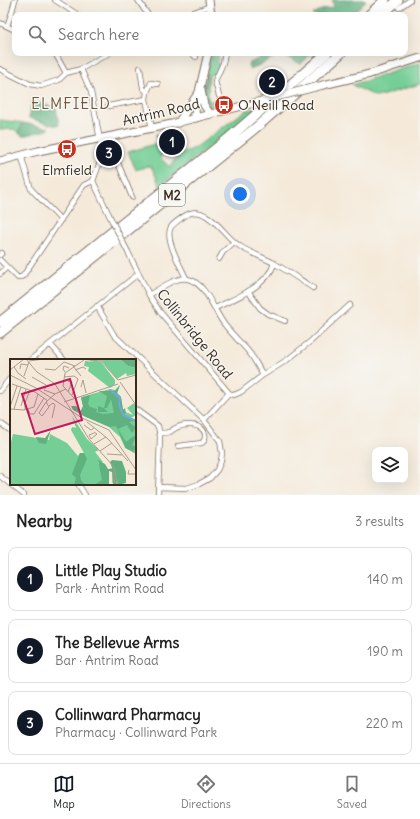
<!DOCTYPE html>
<meta charset="utf-8">
<style>
:root{--surface:#fff;--page:#f2f2f2;--text:#222;--muted:#767676;--line:#e0e0e0;--accent:#111827}
body{margin:0;font-family:Delius,sans-serif;background:var(--page);color:var(--text)}
.controls{position:absolute;right:12px;bottom:12px;display:grid;overflow:hidden;border-radius:8px;box-shadow:0 4px 16px #0002}
.controls button{width:36px;height:36px;display:grid;place-items:center;padding:0;border:0;border-bottom:1px solid var(--line);background:var(--surface);color:var(--text);font:20px sans-serif}
.you{position:absolute;left:240px;top:194px;width:14px;height:14px;margin:-10px;border:3px solid #fff;border-radius:50%;background:#1a73e8;box-shadow:0 0 0 6px #1a73e833}
.badge{display:grid;place-items:center;width:26px;height:26px;border-radius:50%;background:var(--accent);color:#fff;font-size:13px;font-weight:700}
.pin{position:absolute;translate:-50% -50%;border:2px solid #fff;box-shadow:0 1px 4px #0006}
.list{margin:0;padding:0;list-style:none}
h2{display:flex;justify-content:space-between;align-items:center;height:52px;margin:0;padding:0 16px;font-size:17px}
h2 small{font-size:13px;font-weight:400;color:var(--muted)}
.list li{display:grid;grid-template-columns:26px 1fr auto;gap:12px;align-items:center;box-sizing:border-box;height:64px;margin:0 8px 8px;padding:0 8px;border:1px solid var(--line);border-radius:8px}
.list b{display:block;font-size:15px;white-space:nowrap}
.list p{margin:0;font-size:13px;white-space:nowrap;color:var(--muted)}
.list em{font-size:13px;font-style:normal;color:var(--muted)}
.icon{flex:none;width:22px;height:22px;fill:none;stroke:currentColor;stroke-width:2;stroke-linecap:round;stroke-linejoin:round}
.map{position:relative;flex:none;width:420px;height:495px;overflow:hidden}
.search{position:absolute;background:var(--surface);box-shadow:0 4px 16px #0002;left:12px;right:12px;top:12px;height:44px;display:flex;align-items:center;gap:10px;box-sizing:border-box;padding:0 14px;border-radius:8px;color:var(--muted);font-size:15px}
.sheet{height:268px;background:var(--surface)}
nav{display:flex;justify-content:space-around;align-items:center;box-sizing:border-box;height:56px;border-top:1px solid var(--line);background:var(--surface);font-size:11px;color:var(--muted)}
nav a{display:grid;justify-items:center;gap:2px}
nav .on{color:var(--accent)}
.map>svg:first-child{display:block}
.green{fill:#74ce96;stroke:#587c5a}
.forest{fill:#5fb17f;stroke:#4d6e4e}
.lines{fill:none;stroke-linecap:round;stroke-linejoin:round}
.street-casing{stroke:#7c6d60;stroke-width:6}
.secondary-casing{stroke:#7c6d60;stroke-width:9}
.primary-casing{stroke:#7c6d60;stroke-width:9}
.highway-casing{stroke:#7c6d60;stroke-width:11}
.street{stroke:#fff;stroke-width:4.5}
.secondary{stroke:#fff;stroke-width:7}
.primary{stroke:#fff;stroke-width:7}
.highway{stroke:#fff;stroke-width:9}
.street-bridge-casing{stroke:#7c6d60;stroke-width:6;stroke-linecap:butt}
.primary-bridge-casing{stroke:#7c6d60;stroke-width:9;stroke-linecap:butt}
.street-bridge{stroke:#fff;stroke-width:4.5}
.primary-bridge{stroke:#fff;stroke-width:7}
.labels{text-anchor:middle;stroke-width:3;stroke-linejoin:round;paint-order:stroke}
.shield{fill:#f6f6f2;stroke:#73675e;stroke-width:1}
.shield-label{font-size:13px;font-weight:bold;fill:#3b2a1e}
.poi-label{font-size:14px;fill:#3b2a1e;stroke:#f6f6f2;text-anchor:start}
.street-label{font-size:14px;fill:#3b2a1e;stroke:#f6f6f2}
.neighbourhood-label{font-size:15px;letter-spacing:1px;fill:#77573b;stroke:#f6f6f2}
.inset-river{fill:none;stroke:#72a7df;stroke-width:2}
.inset-road{fill:none;stroke:#ab9d8f;stroke-width:1}
.view{fill:#c2185b;fill-opacity:0.15;stroke:#c2185b;stroke-width:2}
.inset-edge{fill:none;stroke:#3b2a1e;stroke-width:2}
</style>
<div class="map">
<svg width="420" height="495" viewBox="0 0 420 495">
<rect width="100%" height="100%" fill="#f6f6f2"/>
<filter id="ink" filterUnits="userSpaceOnUse"><feTurbulence type="fractalNoise" baseFrequency=".025" numOctaves="2"/><feDisplacementMap in="SourceGraphic" scale="8" xChannelSelector="R" yChannelSelector="G"/><feConvolveMatrix kernelMatrix="1 2 1 2 8 2 1 2 1" color-interpolation-filters="sRGB"/></filter>
<filter id="wash" filterUnits="userSpaceOnUse"><feTurbulence type="fractalNoise" baseFrequency=".012" numOctaves="4" result="noise"/><feDisplacementMap in="SourceGraphic" scale="16" xChannelSelector="R" yChannelSelector="G"/><feGaussianBlur stdDeviation="0.9" result="paint"/><feColorMatrix in="noise" values="0 0 0 0 0 0 0 0 0 0 0 0 0 0 0 0 0 1.4 0 .05"/><feComposite in="paint" operator="in"/></filter>
<g filter="url(#wash)">
<rect width="100%" height="100%" fill="#f5eada"/>
<path class="green" d="M211,53H213L212,61L214,53H219L217,64L221,65L216,74H210C208,85 208,90 209,101H208L205,90L208,76C204,86 202,97 210,107L207,108L203,91Z
M420,63V84L377,97L352,85Z
M226,97L229,104L225,106V104H222L223,106L214,108L208,102Z
M258,108L160,186L152,168L148,166L136,170L128,152L158,143L156,134L166,148L160,158L170,167L175,159L182,153L195,148L246,110Z
M0,120L23,123L19,132L22,136L14,129L0,130Z"/>
<path class="forest" d="M332,0H366L352,15H312L318,11L334,7Z
M269,53H312L301,64L280,54L250,70L248,64Z
M32,101L56,108L59,125C53,127 37,120 29,118Z
M23,123L49,128L47,130L22,136L19,132Z"/>
</g>
<g filter="url(#ink)">
<g class="lines">
<defs>
<path id="street" d="M55,0L78,15
M138,0L148,15
M399,8L410,0
M186,15L210,6
M0,23L15,30
M7,26L12,12L15,0
M55,53L66,73
M191,53L196,57
M140,68L143,88L147,92
M0,69L30,84L41,86L59,80L66,73L81,69L109,53
M81,69L91,92L100,140L102,148L101,159L93,181L112,221
M219,96L215,81L223,63L225,53
M108,106L146,99
M152,129L146,99L147,92L151,83L158,84
M102,148L111,147L113,151L132,197
M111,148L112,140L114,137
M21,155L31,189L61,220
M128,252L149,295L160,312L229,393L234,395L241,392L263,375L287,360L311,341L350,305
M0,255L2,253
M219,259L223,252L234,242
M0,260L18,278L23,276L84,185L93,181
M0,274L7,267
M186,278C181,267 164,238 171,227C174,223 179,220 183,217C190,212 197,210 205,215C220,223 227,239 241,247C251,253 262,257 272,262C286,270 299,279 313,288
M248,291L260,308L268,314L285,321
M149,295C159,289 177,276 188,279C206,283 214,311 224,324C231,333 240,342 248,351C254,358 258,367 263,375
M97,306L114,335L204,420L220,441L222,453L221,461L217,470L210,478L199,484L187,488L158,487
M215,308C234,299 269,285 274,263
M50,344L64,360
M30,360L138,274
M0,391L11,377
M135,409L158,426L160,436L158,495
M204,420L229,393
M0,423L11,431
M159,433C162,433 166,433 169,432C171,432 172,430 174,429C182,424 202,422 205,434C206,438 204,441 202,443L178,446
M0,476L24,495
M78,484L85,495"/>
<path id="secondary" d="M209,0L211,15
M201,90L204,105L210,114
M196,118L195,109L208,53
M178,123L197,95"/>
<path id="primary" d="M323,85L370,74L420,58
M0,161L38,151L172,124L269,99"/>
<path id="highway" d="M369,15L385,0
M382,15L398,0
M0,322L230,137L327,53
M0,333L259,125L341,53"/>
</defs>
<use href="#street" class="street-casing"/>
<use href="#secondary" class="secondary-casing"/>
<use href="#primary" class="primary-casing"/>
<use href="#highway" class="highway-casing"/>
<use href="#street" class="street"/>
<use href="#secondary" class="secondary"/>
<use href="#primary" class="primary"/>
<use href="#highway" class="highway"/>
<defs>
<path id="street-bridge" d="M112,221L128,252"/>
<path id="primary-bridge" d="M269,99L323,85"/>
</defs>
<use href="#street-bridge" class="street-bridge-casing"/>
<use href="#primary-bridge" class="primary-bridge-casing"/>
<use href="#street-bridge" class="street-bridge"/>
<use href="#primary-bridge" class="primary-bridge"/>
</g>
</g>
<defs>
<symbol id="bus-disc" viewBox="-11 -11 22 22"><circle r="9.5" fill="#c8321e" stroke="#f6f6f2"/><path d="M-5-6H5V4H4V6H2V4H-2V6H-4V4H-5ZM-3.5-4V0h7V-4ZM-3.5 1.2v1.5H-2V1.2ZM2 1.2v1.5H3.5V1.2Z" fill="#fff"/></symbol>
</defs>
<g fill-rule="evenodd">
<use href="#bus-disc" x="213" y="94" width="22" height="22"/>
<use href="#bus-disc" x="56" y="138" width="22" height="22"/>
</g>
<g class="labels">
<rect class="shield" x="159" y="184" width="26" height="22" rx="3"/>
<g class="shield-label">
<text x="172" y="200">M2</text>
</g>
<g class="poi-label">
<text x="238" y="110">O'Neill Road</text>
<text x="67" y="175" text-anchor="middle">Elmfield</text>
</g>
<g class="street-label">
<text transform="translate(161 112) rotate(-13)" y="5">Antrim Road</text>
<text transform="translate(195 334) rotate(51)" y="5">Collinbridge Road</text>
</g>
<g class="neighbourhood-label">
<text x="71" y="109">ELMFIELD</text>
</g>
</g>
<g transform="translate(10 359)">
<rect width="126" height="126" fill="#f5eada"/>
<path d="M81,0L91,3L105,21V25L100,29L78,12L79,8L74,7L75,2L85,3L80,2ZM90,0H110L118,7L126,9V15L117,17L116,14L107,20ZM110,26L107,34L111,38L113,51L115,49L113,52L123,56L117,49L124,44L126,47V56L121,59L126,62V95L115,89L110,78L99,68L69,55L73,47L71,38L100,30L105,31ZM62,57L77,80L89,91L85,93L93,103H88L92,113V123L84,126H0V87L3,75L39,81L40,75L57,84L68,97L70,94H74L61,71L62,68L66,69Z" fill="#74ce96"/>
<path d="M110,0H126V9L118,7ZM110,26L107,34L111,38L113,51L115,49L116,54L113,56L125,61V57L126,63L118,61L122,62L119,63L124,67L126,66V69L122,74L117,66L108,70L116,83L124,77L126,78L122,86L126,88L123,93L126,94L116,89L106,67L100,68L76,58L63,51L61,47H66L71,52L73,47L71,39L80,36L78,45L80,48L87,50L86,53L93,55L104,54L101,40L97,49H94L98,53H88V47L94,49L97,37L89,32H105ZM41,71L36,85L29,84L26,78L35,79ZM70,94H74L77,100L70,116L71,121L75,126H64L66,119L62,115ZM88,101L95,105L98,110L105,109L107,126H101L103,125L102,113L99,112V126H84L92,121ZM102,101L112,102L116,113V124L108,126L100,103Z" fill="#5fb17f"/>
<path class="inset-river" d="M100,31L110,39L109,45L113,56M113,56L126,62"/>
<path class="inset-road" d="M16,0L27,13L45,25L79,80L104,108L108,126M69,0L91,2M89,0L108,21M19,2L34,0M63,7L71,17M4,8L8,14L16,20M10,10L11,5L18,6M35,10L45,11L54,3L65,7M0,11L14,0M65,11L73,8L76,10M55,13L53,10L54,7L59,9M0,16L26,29L72,59L99,71L126,111M14,17L19,3M22,18L36,26M54,18L64,17L68,20L62,36M108,21L126,16M58,22L62,23L58,33M110,23L126,46M2,25L25,33L38,42M36,28L34,31L45,35M71,28L73,21L76,34M64,39L53,27L55,14L74,1M54,43L108,25M11,47L16,30M39,47L43,44L45,46L42,59M0,48L7,27M0,50L14,51L24,48L28,35M4,50L11,28M18,50L20,55H24L34,39M15,51V44L20,31M32,57L29,54L36,43L45,35L56,30M32,57L39,48L36,43M77,63L97,79L118,102M74,66L81,71L84,69M84,73L87,75L81,80L79,76L84,74M84,85L96,78M90,92L102,84M97,95L112,96M119,111L118,115H126M103,113V124L106,120"/>
<path class="view" d="M60,20L72,61L25,75L12,35Z"/>
<rect width="126" height="126" class="inset-edge"/>
</g>
</svg>
<div class="controls">
<button><svg class="icon" aria-label="layers" viewBox="0 0 24 24"><path d="M12 4l9 5-9 5-9-5zM3 14l9 5 9-5"/></svg></button>
</div>
<div class="you"></div>
<div class="pin badge" style="left:172px;top:142px">1</div>
<div class="pin badge" style="left:272px;top:82px">2</div>
<div class="pin badge" style="left:109px;top:153px">3</div>
<div class="search"><svg class="icon" aria-label="search" viewBox="0 0 24 24"><circle cx="10" cy="10" r="6"/><path d="M15 15l6 6"/></svg>Search here</div>
</div>
<section class="sheet">
<h2>Nearby<small>3 results</small></h2>
<ul class="list">
<li><span class="badge">1</span><div><b>Little Play Studio</b><p>Park · Antrim Road</p></div><em>140 m</em></li>
<li><span class="badge">2</span><div><b>The Bellevue Arms</b><p>Bar · Antrim Road</p></div><em>190 m</em></li>
<li><span class="badge">3</span><div><b>Collinward Pharmacy</b><p>Pharmacy · Collinward Park</p></div><em>220 m</em></li>
</ul>
</section>
<nav>
<a class="on"><svg class="icon" aria-label="map" viewBox="0 0 24 24"><path d="M3 6l6-2 6 2 6-2v14l-6 2-6-2-6 2zM9 4v14M15 6v14"/></svg>Map</a>
<a><svg class="icon" aria-label="directions" viewBox="0 0 24 24"><path d="M12 3l9 9-9 9-9-9zM9 14v-3h6M13 9l2 2-2 2"/></svg>Directions</a>
<a><svg class="icon" aria-label="saved" viewBox="0 0 24 24"><path d="M7 4h10v16l-5-4-5 4z"/></svg>Saved</a>
</nav>
